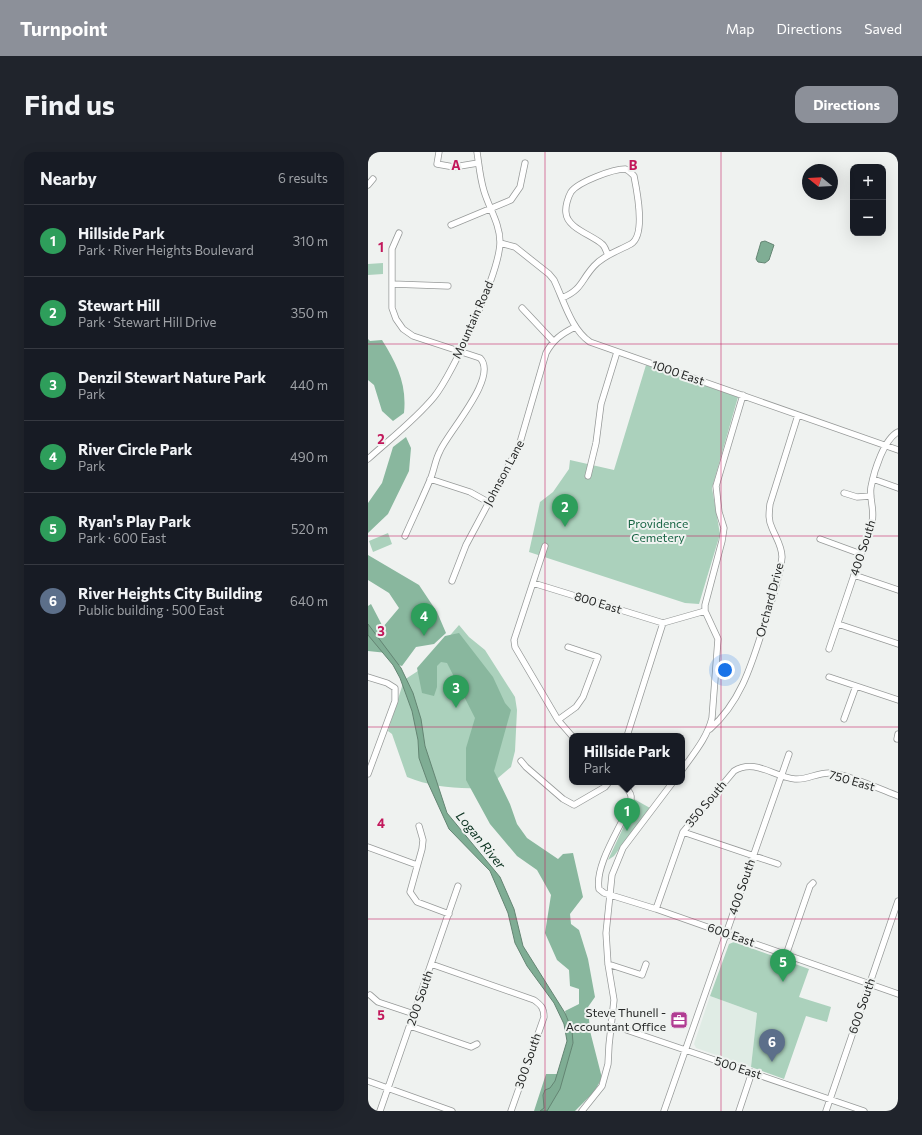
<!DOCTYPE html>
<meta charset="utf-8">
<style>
:root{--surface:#171b24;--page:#20242c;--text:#f1f3f6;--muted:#9ea1a6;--line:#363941;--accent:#8c9099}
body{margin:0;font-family:Commissioner,sans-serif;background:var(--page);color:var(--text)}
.controls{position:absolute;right:12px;top:12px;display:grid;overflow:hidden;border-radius:8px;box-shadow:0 4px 16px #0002}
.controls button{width:36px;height:36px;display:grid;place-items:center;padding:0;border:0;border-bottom:1px solid var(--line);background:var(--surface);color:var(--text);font:20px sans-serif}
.compass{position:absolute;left:434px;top:12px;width:36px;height:36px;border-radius:50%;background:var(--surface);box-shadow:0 4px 16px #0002;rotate:288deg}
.you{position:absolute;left:357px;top:518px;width:14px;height:14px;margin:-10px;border:3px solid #fff;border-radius:50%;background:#1a73e8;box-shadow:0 0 0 6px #1a73e833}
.badge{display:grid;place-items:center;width:26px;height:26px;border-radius:50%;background:var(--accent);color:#fff;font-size:13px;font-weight:700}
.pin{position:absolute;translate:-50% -33px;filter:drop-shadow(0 1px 2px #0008)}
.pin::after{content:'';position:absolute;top:21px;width:14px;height:12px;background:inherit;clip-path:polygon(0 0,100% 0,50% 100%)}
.popup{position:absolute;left:201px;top:581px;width:116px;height:52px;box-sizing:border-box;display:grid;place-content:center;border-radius:8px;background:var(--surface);filter:drop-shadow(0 1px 3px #0005);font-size:13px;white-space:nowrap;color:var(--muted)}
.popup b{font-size:15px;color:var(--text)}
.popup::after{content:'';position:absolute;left:50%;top:100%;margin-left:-8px;border:8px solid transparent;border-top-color:var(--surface)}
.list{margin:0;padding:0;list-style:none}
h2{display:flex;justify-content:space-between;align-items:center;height:52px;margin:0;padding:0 16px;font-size:17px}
h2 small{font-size:13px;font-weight:400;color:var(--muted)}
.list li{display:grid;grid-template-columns:26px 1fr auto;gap:12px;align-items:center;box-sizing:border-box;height:72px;padding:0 16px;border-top:1px solid var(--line)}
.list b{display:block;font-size:15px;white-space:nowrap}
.list p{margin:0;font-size:13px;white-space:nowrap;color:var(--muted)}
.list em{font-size:13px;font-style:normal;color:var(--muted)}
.map{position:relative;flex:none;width:530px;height:959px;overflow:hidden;border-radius:12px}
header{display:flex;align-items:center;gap:24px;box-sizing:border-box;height:56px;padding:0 20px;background:var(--accent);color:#fff}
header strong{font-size:19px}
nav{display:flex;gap:22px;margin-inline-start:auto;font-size:14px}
.intro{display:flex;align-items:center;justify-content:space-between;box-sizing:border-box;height:96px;padding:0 24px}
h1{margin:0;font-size:28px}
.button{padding:10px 18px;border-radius:12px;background:var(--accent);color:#fff;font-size:14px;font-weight:700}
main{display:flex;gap:24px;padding:0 24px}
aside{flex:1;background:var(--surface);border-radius:12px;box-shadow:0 4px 16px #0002}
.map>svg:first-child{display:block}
.built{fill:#e0ece5}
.green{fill:#abd1bc}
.forest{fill:#89b79e}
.water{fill:#7fad94;stroke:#648573}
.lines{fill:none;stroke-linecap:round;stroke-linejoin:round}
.minor-casing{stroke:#979a99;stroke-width:7}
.minor{stroke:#fff;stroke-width:5.5}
.grid{fill:none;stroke:#c2185b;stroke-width:1;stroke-opacity:0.55}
.labels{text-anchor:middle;stroke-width:4;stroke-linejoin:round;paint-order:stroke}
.street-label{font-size:12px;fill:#252726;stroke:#eff2f0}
.park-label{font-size:12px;fill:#176443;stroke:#eff2f0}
.poi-label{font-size:12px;fill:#252726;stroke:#eff2f0;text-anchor:end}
.water-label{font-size:13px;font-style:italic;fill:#0c3321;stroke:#eff2f0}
.grid-label{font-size:13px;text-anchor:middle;font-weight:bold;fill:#c2185b;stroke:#eff2f0;stroke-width:4;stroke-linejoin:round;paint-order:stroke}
</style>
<header>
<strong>Turnpoint</strong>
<nav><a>Map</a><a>Directions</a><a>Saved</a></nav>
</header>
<div class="intro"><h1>Find us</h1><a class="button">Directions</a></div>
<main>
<aside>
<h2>Nearby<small>6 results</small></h2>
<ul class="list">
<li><span class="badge" style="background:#2e9e5b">1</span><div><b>Hillside Park</b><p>Park · River Heights Boulevard</p></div><em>310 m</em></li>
<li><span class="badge" style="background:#2e9e5b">2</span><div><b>Stewart Hill</b><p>Park · Stewart Hill Drive</p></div><em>350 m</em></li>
<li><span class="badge" style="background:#2e9e5b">3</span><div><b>Denzil Stewart Nature Park</b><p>Park</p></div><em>440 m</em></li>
<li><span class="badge" style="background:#2e9e5b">4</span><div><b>River Circle Park</b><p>Park</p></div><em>490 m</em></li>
<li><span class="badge" style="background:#2e9e5b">5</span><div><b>Ryan's Play Park</b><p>Park · 600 East</p></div><em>520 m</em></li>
<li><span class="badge" style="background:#5c6f8a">6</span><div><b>River Heights City Building</b><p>Public building · 500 East</p></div><em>640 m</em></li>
</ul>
</aside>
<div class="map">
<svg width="530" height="959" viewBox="0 0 530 959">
<rect width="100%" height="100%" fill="#eff2f0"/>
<path class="built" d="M342,844L389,861L383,915L328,896L326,892Z"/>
<path class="green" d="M15,111V122L0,123V112Z
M278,213L370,245L344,336L352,382L331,452L317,451L161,400L172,350L185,340L201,317L202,308L246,318Z
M20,381L24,392L5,400L1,389Z
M91,473L101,485L117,498L147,545L149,558L147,599L143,615L130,626L125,635C97,638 66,636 39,625L24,582L20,579L36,528L53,517Z
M266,647L282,656L246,704L240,708L263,659Z
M366,790L441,817L431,845L463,855L459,870L438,864L416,927L383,915L389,861L342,844L361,792Z"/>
<path class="forest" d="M0,187L2,189L14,188C29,212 39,232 36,261L25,269L14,259L6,233L0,228Z
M38,285L43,296L41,319L20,362L0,381V351L14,331L25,295Z
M0,403L51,433L69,460L78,481L66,492L48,495L34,514L27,512L19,501L0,499V454L3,452L15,475L31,456L21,441L0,428Z
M91,481L125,525L137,551L143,558L126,619L142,652L149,672L159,686L190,707L195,702L205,701L215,745L202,762L203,772L211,778L220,807L227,845L220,855L222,879L234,926L226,940L207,959H166L178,922H195L205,891L197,859L211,852V837L202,834L201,818L189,808L177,781L183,743L169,718L149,704L122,672L98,628V596L107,566L79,511L73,510L69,514V535L66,544L54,541L49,516L77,484Z"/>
<path class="water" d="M397,89L406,93L401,108L397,111L390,110L388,107L393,90Z
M0,472L33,516L45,541L53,567L57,594L79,661L132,725L146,757L155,794L197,861L204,878L205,891L192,937L179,959H172L176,956L175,943L177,938L182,936L187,929L199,889L196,872L186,851L159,814L147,791L140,761L122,719L81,677L60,631L51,606L50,588L44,559L32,526L25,513L0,483Z"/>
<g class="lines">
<defs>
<path id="minor" d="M71,0L69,12L86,15L110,11
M0,33L5,27
M83,73L143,48L152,35L157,11
M31,81L24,97V156L28,167L35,177L45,184L112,206C131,225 80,280 72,299C67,308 66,319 62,328C54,347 45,366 37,384
M132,91L147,95L181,122L186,128C196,149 203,177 222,190L530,298
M24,132L80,134
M194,146C214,138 213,128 226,114C236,103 250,99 263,92C278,83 269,39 266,24C263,21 261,18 257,17C245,17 210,30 203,40C200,45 197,55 198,61C199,76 224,83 234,92C237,94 238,99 240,103
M154,156L185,189
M0,307C22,287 47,268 66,245C85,222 132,119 132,90C132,72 121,56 116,39C112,26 111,13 109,0
M220,324L228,291L233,252L249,200
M62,327L102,340L120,350
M505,327L530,336
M476,341L489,345L503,344
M452,387L493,402
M177,394L146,488L147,495L190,568L204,584
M486,423L530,438
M84,429L98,393L151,294L178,201C185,188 193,182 207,175
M165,431L295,471
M470,472L530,492
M461,497L504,370C507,358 501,347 503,335C506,319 516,287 530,280
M0,525L19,531L27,536V549L0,622
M461,525L530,548
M476,567L488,534
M190,568L208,555L215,545L230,505L200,495
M342,577C375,548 385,507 398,467C404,447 412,426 414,405C414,394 408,386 404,376C400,368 401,361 402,352L430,263
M259,584L295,471L337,459
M529,587L530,582
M153,609L158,615L195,647L206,653L237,635L241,630
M314,618C326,601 339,586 344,566L350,487L337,459V453L354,389L356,376L351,360L348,334L375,243
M252,630C256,634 262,638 263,644C264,651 259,659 256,665C247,684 227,716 231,737L236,741L288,757L530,842
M51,674L55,688L54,697L42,740L49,750L81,762
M315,680L410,712
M0,695L49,713
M288,757L315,680L366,619C387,606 406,625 427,627C440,628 450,620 463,621C481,623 512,637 530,644
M418,803L442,734L445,731
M63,812L166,848C173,853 176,856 176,865L143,959
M240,812L274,823L278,812
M2,843L10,850L46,862
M244,873L496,959
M42,874L103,895L109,892
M0,929L84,959
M12,959L90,734
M214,959L234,934L240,912L241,893L246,848L240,812L238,781L244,723L255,696L305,630
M296,959L421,602
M371,959L384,920
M458,959L530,749"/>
</defs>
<use href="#minor" class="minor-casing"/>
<use href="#minor" class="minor"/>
</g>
<path class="grid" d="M177,0V959M353,0V959M0,192H530M0,384H530M0,575H530M0,767H530"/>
<defs>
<symbol id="office-square" viewBox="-11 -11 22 22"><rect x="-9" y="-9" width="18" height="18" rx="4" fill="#b13c93" stroke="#eff2f0"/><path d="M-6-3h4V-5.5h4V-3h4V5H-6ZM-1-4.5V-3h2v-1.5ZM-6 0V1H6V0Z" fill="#fff"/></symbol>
</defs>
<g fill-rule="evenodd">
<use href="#office-square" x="301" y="858" width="20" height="20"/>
</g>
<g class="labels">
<g class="street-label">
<text transform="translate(105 168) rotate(-66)" y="4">Mountain Road</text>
<text transform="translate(310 221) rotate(19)" y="4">1000 East</text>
<text transform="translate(136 321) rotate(-62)" y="4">Johnson Lane</text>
<text transform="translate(495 396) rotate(-72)" y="4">400 South</text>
<text transform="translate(402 448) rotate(-75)" y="4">Orchard Drive</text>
<text transform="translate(230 451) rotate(17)" y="4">800 East</text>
<text transform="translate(484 629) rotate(16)" y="4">750 East</text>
<text transform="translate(338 652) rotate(-50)" y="4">350 South</text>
<text transform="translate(374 735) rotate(-71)" y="4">400 South</text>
<text transform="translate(363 783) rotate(19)" y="4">600 East</text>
<text transform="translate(52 846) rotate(-71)" y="4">200 South</text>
<text transform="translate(494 854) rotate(-71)" y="4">600 South</text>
<text transform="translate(160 909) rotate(-71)" y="4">300 South</text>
<text transform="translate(370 916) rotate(18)" y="4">500 East</text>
</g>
<g class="park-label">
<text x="290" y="376">Providence<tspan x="290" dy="14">Cemetery</tspan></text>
</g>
<g class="poi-label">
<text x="298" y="865">Steve Thunell -<tspan x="298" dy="14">Accountant Office</tspan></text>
</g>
<g class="water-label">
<text transform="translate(113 688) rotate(51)" y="5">Logan River</text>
</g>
</g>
<g class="grid-label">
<text x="88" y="18">A</text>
<text x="265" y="18">B</text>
<text x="13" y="100">1</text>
<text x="13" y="292">2</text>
<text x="13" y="484">3</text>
<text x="13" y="676">4</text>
<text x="13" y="868">5</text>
</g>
</svg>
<div class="controls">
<button>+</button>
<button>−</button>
</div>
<svg class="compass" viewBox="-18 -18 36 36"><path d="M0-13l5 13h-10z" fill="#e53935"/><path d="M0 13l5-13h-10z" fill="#9ea1a6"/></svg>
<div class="you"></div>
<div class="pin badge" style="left:259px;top:679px;background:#2e9e5b">1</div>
<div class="popup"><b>Hillside Park</b>Park</div>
<div class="pin badge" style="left:197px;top:375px;background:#2e9e5b">2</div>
<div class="pin badge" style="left:88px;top:556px;background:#2e9e5b">3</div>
<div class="pin badge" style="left:56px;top:484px;background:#2e9e5b">4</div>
<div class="pin badge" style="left:415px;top:830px;background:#2e9e5b">5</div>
<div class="pin badge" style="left:404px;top:910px;background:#5c6f8a">6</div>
</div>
</main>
